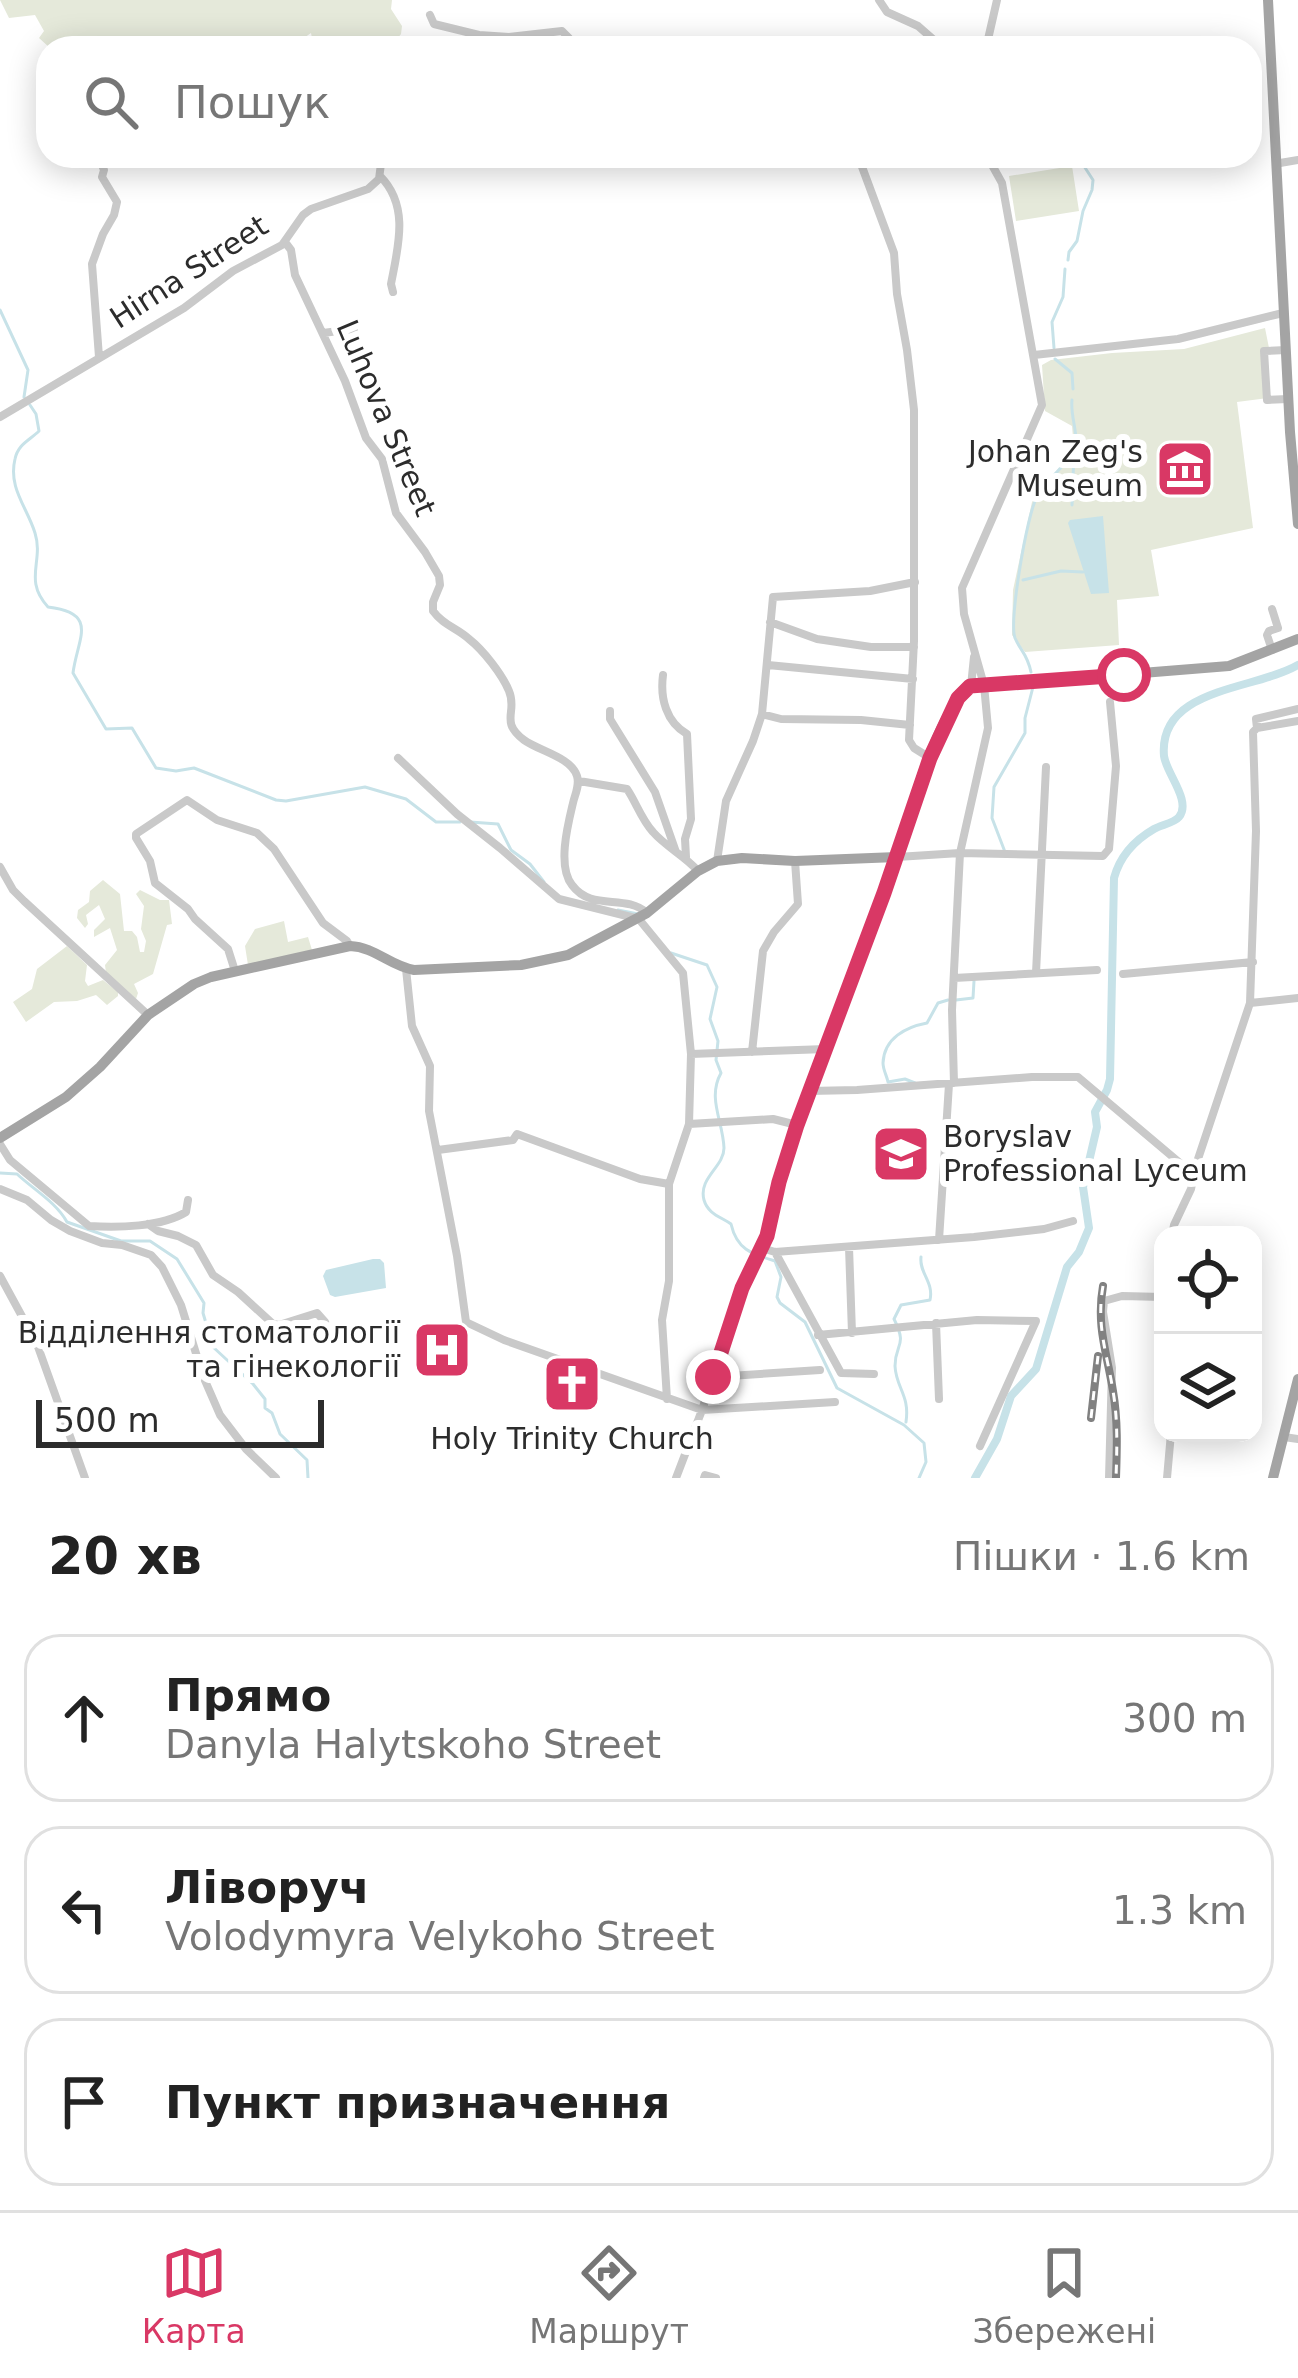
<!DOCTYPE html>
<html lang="uk">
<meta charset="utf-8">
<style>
:root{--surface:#fff;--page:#f6f6f6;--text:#222;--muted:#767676;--line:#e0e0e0;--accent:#d93865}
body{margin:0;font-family:"DejaVu Sans",sans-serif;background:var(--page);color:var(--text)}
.controls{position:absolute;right:36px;bottom:36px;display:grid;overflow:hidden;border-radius:24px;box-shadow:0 6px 30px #0003}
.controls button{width:108px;height:108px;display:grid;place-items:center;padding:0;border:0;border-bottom:3px solid var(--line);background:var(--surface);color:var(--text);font:60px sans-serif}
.scale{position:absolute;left:36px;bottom:30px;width:288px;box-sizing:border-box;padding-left:12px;border:6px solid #2c2c2c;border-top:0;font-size:33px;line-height:42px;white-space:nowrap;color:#2c2c2c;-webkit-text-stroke:9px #fff;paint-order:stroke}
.stop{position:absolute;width:36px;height:36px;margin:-27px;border:9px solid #d93865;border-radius:50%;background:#fff}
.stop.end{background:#d93865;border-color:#fff;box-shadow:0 3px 12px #0008}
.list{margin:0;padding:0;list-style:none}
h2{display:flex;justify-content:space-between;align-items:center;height:156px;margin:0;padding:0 48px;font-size:51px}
h2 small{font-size:39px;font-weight:400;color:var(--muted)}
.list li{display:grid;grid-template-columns:78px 1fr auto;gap:36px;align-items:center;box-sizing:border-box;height:168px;margin:0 24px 24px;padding:0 24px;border:3px solid var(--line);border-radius:36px}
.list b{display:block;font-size:45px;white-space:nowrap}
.list p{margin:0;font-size:39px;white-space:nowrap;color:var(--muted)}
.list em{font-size:39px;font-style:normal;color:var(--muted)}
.icon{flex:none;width:66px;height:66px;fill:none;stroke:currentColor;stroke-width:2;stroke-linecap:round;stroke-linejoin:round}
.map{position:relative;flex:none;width:1298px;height:1478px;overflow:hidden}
.search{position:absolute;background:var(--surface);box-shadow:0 6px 30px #0003;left:36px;right:36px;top:36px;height:132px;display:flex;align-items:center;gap:30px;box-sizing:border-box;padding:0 42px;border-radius:36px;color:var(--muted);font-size:45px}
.sheet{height:732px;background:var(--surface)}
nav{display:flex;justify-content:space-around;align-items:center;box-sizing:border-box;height:168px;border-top:3px solid var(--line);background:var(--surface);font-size:33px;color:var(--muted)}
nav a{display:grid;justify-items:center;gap:6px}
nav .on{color:var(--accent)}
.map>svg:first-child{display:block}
.green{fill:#e5e9da}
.water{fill:#c7e2e8}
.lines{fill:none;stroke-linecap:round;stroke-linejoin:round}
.stream{stroke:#c7e2e8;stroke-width:3}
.river{stroke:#c7e2e8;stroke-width:8}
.minor{stroke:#c9c9c9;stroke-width:8}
.major{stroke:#a4a4a4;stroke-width:10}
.rail-casing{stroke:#818181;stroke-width:8}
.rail{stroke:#fff;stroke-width:3;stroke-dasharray:9;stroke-linecap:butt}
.route{stroke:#d93865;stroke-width:15}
.labels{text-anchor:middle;stroke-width:12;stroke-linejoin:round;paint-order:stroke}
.street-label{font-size:30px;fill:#2c2c2c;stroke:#fff}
.poi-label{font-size:30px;fill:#2c2c2c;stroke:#fff;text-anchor:end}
</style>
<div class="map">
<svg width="1298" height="1478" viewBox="0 0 1298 1478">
<rect width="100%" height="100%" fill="#fff"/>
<path class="green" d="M0,0H392L391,9L402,26L401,34L390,48H314L311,33L301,40L296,48H50L39,38L44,31L35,15L9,18Z
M1072,166L1079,211L1016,221L1009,176Z
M1265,328L1269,348L1265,350L1268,398L1237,402L1253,528L1151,550L1159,596L1117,600L1119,645L1025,652L1012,635L1013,590L1032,502L1074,449L1072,426L1045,411L1042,365L1051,360L1112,353L1184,349Z
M103,880L120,894L124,931H132L137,937L140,952H144L146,941L141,929L144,906L136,894L140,890L160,900H169L172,924L167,925L153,974L134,984L138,993L136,999L106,973L105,965L117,950L110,928L94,937V930L105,919L99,905L86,915L88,924L85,928L77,918L78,910L89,902L90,891Z
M284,921L288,942L308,937L312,950L248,965L245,946L255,929Z
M67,946L87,965L85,981L88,986L103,980L118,992V996L107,1005L96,995L77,1001L54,1002L26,1022L13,1002L32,989L37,969Z"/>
<path class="water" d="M1103,516L1109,593L1091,594L1068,523L1070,520Z
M373,1259H380L384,1263L386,1288L335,1297L330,1295L323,1276L326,1270Z"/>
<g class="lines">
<path class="stream" d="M1068,260L1069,252L1077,241L1083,211L1092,190L1093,180L1082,163V156
M0,310L28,370L24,397
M1054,348L1052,322L1063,297L1065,269
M1055,359L1072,373L1073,389
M30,405L36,414L39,431C30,440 18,444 15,459C8,488 27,507 35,533C44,561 23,580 48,607C100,613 77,639 73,673L106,729L132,728L156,768L176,771L194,768L276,800L286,801L365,787L406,799L436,822H460
M1072,505L1074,453C1080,435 1070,418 1072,400
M1023,580L1061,571L1083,572
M1031,672C1027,653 1021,652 1015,638C1009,621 1027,513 1037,497C1046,481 1062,468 1074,453
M470,822L498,824L511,850L530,864L544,882
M1005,852L992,818L994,787L1025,733V718L1033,687
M618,910L638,914
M671,953L707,965L717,987L710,1019L718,1041L716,1060L721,1073C707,1098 723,1121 724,1148C724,1167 698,1178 704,1200C708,1214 721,1217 731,1224C737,1250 752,1254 775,1261L781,1277L777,1297L780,1303L805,1322L837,1388L904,1425L924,1443L926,1462L919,1478
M956,1000L973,998L974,981
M915,1083L905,1079L888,1082C887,1076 883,1070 883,1063C884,1038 906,1027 927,1023L938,1003L948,1000
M0,1173L17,1174C34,1190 56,1202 67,1222L121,1241H150L177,1259L204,1303L203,1313L213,1347L253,1384L265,1399V1408L272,1413L280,1434L307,1460L308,1478
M906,1422C910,1395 896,1388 895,1366C895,1343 908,1347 894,1319L901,1305L930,1300C934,1282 919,1273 921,1257"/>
<path class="river" d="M975,1478L997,1439L1011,1396L1036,1369L1067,1267L1079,1252L1089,1228L1083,1187L1097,1127L1095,1112L1107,1090L1110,1079L1114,878C1120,856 1135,840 1154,829C1161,825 1174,823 1179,817C1192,801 1166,773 1164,756C1158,687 1256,690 1298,665"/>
<path class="minor" d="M879,0L887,12L918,26L943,48
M430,15L434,24L479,35L509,37L562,31L569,38V48
M986,48L997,0
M44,61L42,91L48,108
M98,156L104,170L102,177L117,202L114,215L103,234L92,264L99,357
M858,156L894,253L897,294L907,350L914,410V641L909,740L914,748L930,758
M1280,163L1298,160
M380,176C410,206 398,247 391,284L393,292
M285,242L291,250L295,275L345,381L366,438L382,459L396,513L425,552L439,576L440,585L433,602V611C443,625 457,628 469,639C483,650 502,674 509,691C518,712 499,721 524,740C539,751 571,757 577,776C580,785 575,794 573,803C568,824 557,866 572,885C592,912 625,893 647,913
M323,333L354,329
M1286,350L1264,351L1267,400L1288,399
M1034,355L1178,339L1283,313
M0,417L184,308L233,271L282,245L303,215L311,209L368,189L379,179L382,156
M1272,609L1278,628L1269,631L1267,635L1272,650
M770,622L817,639L871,647H914
M768,665L913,679
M663,675C660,698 666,722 687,734L691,819L685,839L686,857
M971,686L974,657
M610,711V719L655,792L676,852
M762,714L781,719L861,720L910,725
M1257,728L1298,721
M398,758L457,814L500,848L559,899L635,918
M579,781L627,789C636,802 641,819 653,832C666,847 685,856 698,871
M717,861L726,801L753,741L762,714L773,597L870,591L915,582
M0,867L13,890L24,901L148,1015
M638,918L683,973L691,1054L689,1124L669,1184V1281L662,1320L667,1399
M406,969L412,1026L430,1066L429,1111L457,1256L466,1322L504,1340L702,1410L835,1402
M235,971L228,949L195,919L188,909L155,883L150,861L136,838V834L187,800L217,820L257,833L274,849L323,923L347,941L350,946
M1036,973L1046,767
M1123,974L1253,962
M954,978L1097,970
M1250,1003L1256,831L1253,732L1257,728L1256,719L1298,709
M752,1052L763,951L774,932L798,904L795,861
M691,1054L826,1049
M954,1083L952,1010L960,853L988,728L984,685L964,614L962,588L1042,405L1002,183L987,156
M809,1091L857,1090L1032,1077H1078L1193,1174
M689,1124L773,1119L797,1125
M0,1144L10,1160L89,1226C117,1228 162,1227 186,1212L188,1200
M438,1150L513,1140L517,1134L640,1179L669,1184
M0,1189L27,1200L51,1220L70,1231L102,1243L122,1245L151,1255L162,1267L181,1305L203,1376L220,1415L246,1449L276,1478
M148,1224L158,1231L178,1236L196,1245L213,1275L238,1292L273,1324L279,1325L317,1313L325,1322
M1172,1235L1174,1225L1191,1189L1196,1165L1250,1003L1298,998
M939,1240L949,1084
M849,1247L852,1333
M762,1248L775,1252L974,1237L1044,1229L1073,1221
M775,1252L841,1373L874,1374
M0,1276L37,1344L85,1478
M936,1323L939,1399
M818,1335L977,1320L1036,1321L980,1446
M714,1377L820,1370
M1284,1437L1298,1439
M676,1478L702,1410L742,1288L767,1236L779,1182L797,1125L897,857L960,853L1103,856L1109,849L1116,766L1110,702
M704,1478L705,1475L716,1478
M1109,1478L1112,1368L1103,1312L1104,1301L1122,1296L1163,1297
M1167,1478L1171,1433"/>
<path class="major" d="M1268,0L1290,432L1298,524
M0,1138L66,1097L100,1067L148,1015L194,984L211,977L350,946C375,947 390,966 414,970L521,965L568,955L647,913L698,871L717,861L742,858L795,861L897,857C910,811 935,720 968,687L1229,666L1298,639
M1273,1478L1298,1379"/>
<defs>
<path id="rail" d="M1103,1286C1096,1326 1107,1353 1113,1391C1118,1420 1117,1449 1116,1478
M1091,1418L1098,1356"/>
</defs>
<use href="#rail" class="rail-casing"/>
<use href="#rail" class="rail"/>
</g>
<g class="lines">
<path class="route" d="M713,1377L742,1288L767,1236L779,1182L797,1125L884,893L930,758L958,698L970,686L1124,675"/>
</g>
<defs>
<symbol id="museum-square" viewBox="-11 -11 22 22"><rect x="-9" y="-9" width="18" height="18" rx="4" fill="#d93865" stroke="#fff"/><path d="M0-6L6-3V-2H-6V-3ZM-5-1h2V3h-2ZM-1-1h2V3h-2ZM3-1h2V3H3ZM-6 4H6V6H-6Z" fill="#fff"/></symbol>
<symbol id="university-square" viewBox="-11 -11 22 22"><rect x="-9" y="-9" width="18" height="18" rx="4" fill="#d93865" stroke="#fff"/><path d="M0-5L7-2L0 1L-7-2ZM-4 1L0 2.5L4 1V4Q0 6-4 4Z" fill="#fff"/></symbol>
<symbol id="hospital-square" viewBox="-11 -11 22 22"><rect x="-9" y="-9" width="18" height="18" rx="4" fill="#d93865" stroke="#fff"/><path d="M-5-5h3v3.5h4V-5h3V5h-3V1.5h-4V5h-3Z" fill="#fff"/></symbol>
<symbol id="church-square" viewBox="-11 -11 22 22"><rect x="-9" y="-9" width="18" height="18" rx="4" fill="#d93865" stroke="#fff"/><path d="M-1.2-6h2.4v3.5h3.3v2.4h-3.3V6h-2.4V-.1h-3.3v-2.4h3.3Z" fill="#fff"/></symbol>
</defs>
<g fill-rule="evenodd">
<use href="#museum-square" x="1152" y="436" width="66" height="66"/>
<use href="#university-square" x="868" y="1121" width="66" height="66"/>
<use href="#hospital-square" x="409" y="1317" width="66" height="66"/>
<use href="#church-square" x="539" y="1351" width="66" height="66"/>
</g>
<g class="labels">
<g class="street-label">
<text transform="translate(189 272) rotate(-33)" y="10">Hirna Street</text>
<text transform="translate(386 418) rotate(67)" y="10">Luhova Street</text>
</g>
<g class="poi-label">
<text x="1143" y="462">Johan Zeg's<tspan x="1143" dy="34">Museum</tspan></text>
<text x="943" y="1147" text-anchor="start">Boryslav<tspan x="943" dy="34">Professional Lyceum</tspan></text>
<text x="400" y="1343">Відділення стоматології<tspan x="400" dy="34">та гінекології</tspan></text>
<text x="572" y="1449" text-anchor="middle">Holy Trinity Church</text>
</g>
</g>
</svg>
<div class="controls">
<button><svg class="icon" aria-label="locate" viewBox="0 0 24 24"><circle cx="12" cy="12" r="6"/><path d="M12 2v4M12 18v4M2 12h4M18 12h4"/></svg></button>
<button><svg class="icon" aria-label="layers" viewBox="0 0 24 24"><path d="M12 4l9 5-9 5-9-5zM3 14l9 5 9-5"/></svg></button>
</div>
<div class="scale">500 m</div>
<div class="stop" style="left:1124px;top:675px"></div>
<div class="stop end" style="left:713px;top:1377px"></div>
<div class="search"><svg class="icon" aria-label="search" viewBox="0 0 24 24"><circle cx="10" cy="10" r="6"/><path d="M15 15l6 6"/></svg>Пошук</div>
</div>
<section class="sheet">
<h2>20 хв<small>Пішки · 1.6 km</small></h2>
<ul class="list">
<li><svg class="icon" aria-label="ahead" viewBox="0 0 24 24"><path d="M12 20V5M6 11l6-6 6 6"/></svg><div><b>Прямо</b><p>Danyla Halytskoho Street</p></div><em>300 m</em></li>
<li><svg class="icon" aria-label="left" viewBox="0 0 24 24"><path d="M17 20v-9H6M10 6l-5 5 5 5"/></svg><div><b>Ліворуч</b><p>Volodymyra Velykoho Street</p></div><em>1.3 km</em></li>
<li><svg class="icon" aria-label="arrive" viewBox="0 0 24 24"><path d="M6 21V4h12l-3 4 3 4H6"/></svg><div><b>Пункт призначення</b></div></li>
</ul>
</section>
<nav>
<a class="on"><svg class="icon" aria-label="map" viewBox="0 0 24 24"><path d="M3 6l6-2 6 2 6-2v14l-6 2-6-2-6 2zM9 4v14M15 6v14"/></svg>Карта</a>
<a><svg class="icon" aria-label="directions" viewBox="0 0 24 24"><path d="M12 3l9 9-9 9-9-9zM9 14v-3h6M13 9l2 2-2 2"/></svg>Маршрут</a>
<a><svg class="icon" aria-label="saved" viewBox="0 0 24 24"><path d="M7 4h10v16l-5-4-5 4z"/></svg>Збережені</a>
</nav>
